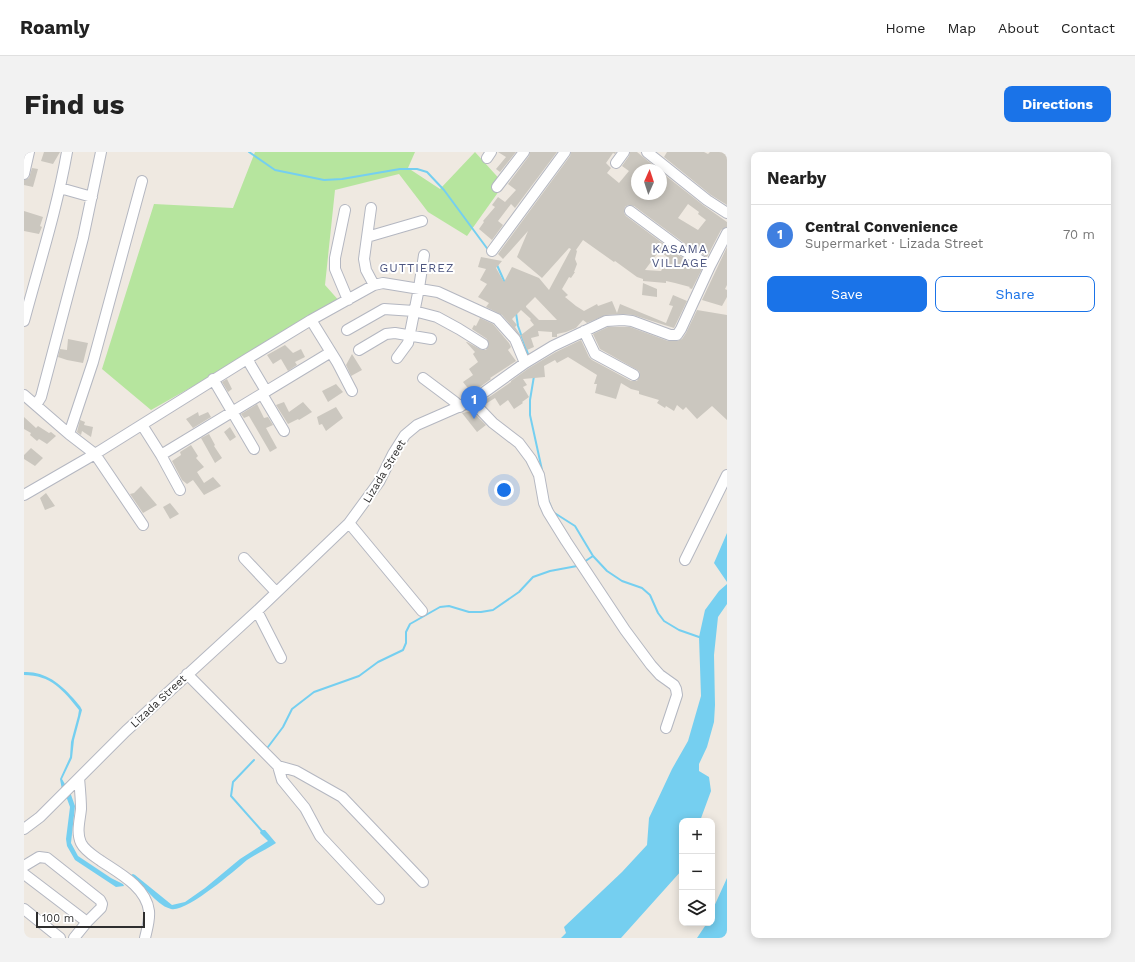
<!DOCTYPE html>
<meta charset="utf-8">
<style>
:root{--surface:#fff;--page:#f2f2f2;--text:#222;--muted:#767676;--line:#e0e0e0;--accent:#1a73e8}
body{margin:0;font-family:"Work Sans",sans-serif;background:var(--page);color:var(--text)}
.controls{position:absolute;right:12px;bottom:12px;display:grid;overflow:hidden;border-radius:8px;box-shadow:0 2px 10px #0003}
.controls button{width:36px;height:36px;display:grid;place-items:center;padding:0;border:0;border-bottom:1px solid var(--line);background:var(--surface);color:var(--text);font:20px sans-serif}
.compass{position:absolute;left:607px;top:12px;width:36px;height:36px;border-radius:50%;background:var(--surface);box-shadow:0 2px 10px #0003;rotate:3deg}
.scale{position:absolute;left:12px;bottom:10px;width:109px;box-sizing:border-box;padding-left:4px;border:2px solid #2e2e2e;border-top:0;font-size:11px;line-height:14px;white-space:nowrap;color:#2e2e2e;-webkit-text-stroke:3px #fff;paint-order:stroke}
.you{position:absolute;left:480px;top:338px;width:14px;height:14px;margin:-10px;border:3px solid #fff;border-radius:50%;background:#1a73e8;box-shadow:0 0 0 6px #1a73e833}
.badge{display:grid;place-items:center;width:26px;height:26px;border-radius:50%;background:var(--accent);color:#fff;font-size:13px;font-weight:700}
.pin{position:absolute;translate:-50% -33px;filter:drop-shadow(0 1px 2px #0008)}
.pin::after{content:'';position:absolute;top:21px;width:14px;height:12px;background:inherit;clip-path:polygon(0 0,100% 0,50% 100%)}
.list{margin:0;padding:0;list-style:none}
h2{display:flex;justify-content:space-between;align-items:center;height:52px;margin:0;padding:0 16px;font-size:17px}
h2 small{font-size:13px;font-weight:400;color:var(--muted)}
.list li{display:grid;grid-template-columns:26px 1fr auto;gap:12px;align-items:center;box-sizing:border-box;height:60px;padding:0 16px;border-top:1px solid var(--line)}
.list b{display:block;font-size:15px;white-space:nowrap}
.list p{margin:0;font-size:13px;white-space:nowrap;color:var(--muted)}
.list em{font-size:13px;font-style:normal;color:var(--muted)}
.actions{display:flex;gap:8px;padding:12px 16px}
.actions a{flex:1;padding:9px 0;border:1px solid var(--accent);border-radius:8px;text-align:center;font-size:14px;color:var(--accent)}
.actions .main{background:var(--accent);color:#fff}
.icon{flex:none;width:22px;height:22px;fill:none;stroke:currentColor;stroke-width:2;stroke-linecap:round;stroke-linejoin:round}
.map{position:relative;flex:none;width:703px;height:786px;overflow:hidden;border-radius:8px}
header{display:flex;align-items:center;gap:24px;box-sizing:border-box;height:56px;padding:0 20px;background:var(--surface);border-bottom:1px solid var(--line)}
header strong{font-size:19px}
nav{display:flex;gap:22px;margin-inline-start:auto;font-size:14px}
.intro{display:flex;align-items:center;justify-content:space-between;box-sizing:border-box;height:96px;padding:0 24px}
h1{margin:0;font-size:28px}
.button{padding:10px 18px;border-radius:8px;background:var(--accent);color:#fff;font-size:14px;font-weight:700}
main{display:flex;gap:24px;padding:0 24px}
aside{flex:1;background:var(--surface);border-radius:8px;box-shadow:0 2px 10px #0003}
.map>svg:first-child{display:block}
.green{fill:#b6e59e}
.water{fill:#75cff0}
.lines{fill:none;stroke-linecap:round;stroke-linejoin:round}
.stream{stroke:#75cff0;stroke-width:2}
.building{fill:#cbc7bf;fill-rule:evenodd}
.minor-casing{stroke:#b4b7c1;stroke-width:12}
.minor{stroke:#fff;stroke-width:10}
.labels{text-anchor:middle;stroke-width:4;stroke-linejoin:round;paint-order:stroke}
.street-label{font-size:11px;fill:#2e2e2e;stroke:#fff}
.neighbourhood-label{font-size:12px;letter-spacing:1px;fill:#4d5680;stroke:#fff}
</style>
<header>
<strong>Roamly</strong>
<nav><a>Home</a><a>Map</a><a>About</a><a>Contact</a></nav>
</header>
<div class="intro"><h1>Find us</h1><a class="button">Directions</a></div>
<main>
<div class="map">
<svg width="703" height="786" viewBox="0 0 703 786">
<rect width="100%" height="100%" fill="#efe9e1"/>
<path class="green" d="M231,0H391L384,16L416,37L451,0L480,32L443,84L404,60L375,22L311,38L301,133L317,151L127,258L78,217L130,52L209,56Z"/>
<path class="water" d="M703,381V430L690,411Z
M703,432V452L694,465L690,503L691,553L690,570L683,595L675,612V619L685,625L687,639L676,669H658V718L597,786H537L542,781L540,775L598,720L623,693L625,666L648,617L664,589L677,544L675,485L681,458L695,439Z
M0,520C20,519 36,531 49,546C52,550 56,553 58,558L50,588L48,606L38,627L42,634L38,638L36,627L46,605L47,590L54,564L55,558C39,538 27,523 0,523Z
M46,640L51,654L47,691L54,704L87,726L99,732L100,734L92,735L51,708L43,694L42,687L46,655L42,644Z
M237,678H241L252,691C243,697 232,702 223,708C210,719 162,761 147,757C129,752 121,730 103,725L109,722L111,723L148,753L161,750L181,736L216,707L244,689L236,681Z
M703,726V786H673L683,771H688V759Z"/>
<g class="lines">
<path class="stream" d="M225,0L251,18L300,28L318,27L376,17H393L403,20L420,38L465,99
M473,113L481,131
M492,161L494,174L504,202
M510,224L506,248V263L518,318
M524,348L529,360L551,374L569,404L583,419L598,429L618,436L626,443L634,461L640,469L655,478L675,485
M560,410L569,404
M244,595L259,575L268,557L290,540L335,524L354,510L379,498L382,491V480L386,472L416,455L425,454L445,460H457L469,458L495,440L509,425L526,419L553,414
M230,608L209,630L207,644L238,679"/>
</g>
<path class="building" d="M20,0H36L29,12L17,9Z
M474,0H492L476,20L472,17L482,5Z
M506,0H533L491,56L487,52L474,69L479,73L468,88L455,77L460,70L459,69L471,55L468,53L474,45L481,50L492,38L484,32L505,4Z
M547,0H592L591,2L589,1L582,11L587,16L583,21L595,31L605,19L598,14L605,4L606,0H613L635,18H613V42H637V20L679,53L703,70V75L697,78L683,105L664,94L610,54L604,53L601,55L600,61L602,64L656,104L678,117L668,137L665,136L666,135L651,131L642,129V131L619,129V127L613,125L591,109L590,110L559,88L552,98L553,99L551,107L553,112L550,120H551L547,126L545,125L538,137L544,143L541,145L552,154L560,159L573,152L574,154L588,149L593,161L596,152L642,171L649,154L645,153L649,143L663,149L650,176L609,163L599,162L582,163L563,171L559,168L552,176L542,180L533,182V185H528V180L514,179L515,184L507,186L510,195L503,198L497,183L510,173L506,168L507,167L497,158L488,167L493,173L491,175L497,184V185L478,163L462,155L465,151L454,145L463,132L456,128L462,117L454,115L457,105L478,109L472,116L480,130L488,115L515,126L525,138L547,97L545,96L518,126L493,105L504,79L479,107L474,102L546,4ZM664,52L675,60L674,62L682,68L674,78L654,66ZM635,99L645,106L637,119L621,118ZM511,145L533,168H515L502,155V154Z
M643,0H680L684,2L686,0H699L703,3V53L687,43L640,5Z
M8,16L14,17L9,35L0,33V28L5,26Z
M0,59L19,65L16,74L18,75L15,82L0,79Z
M703,95V133L701,137L703,138V145L698,154L678,148Z
M619,131L633,137V145L618,143Z
M673,158L703,163V268L688,254L673,267L662,255L659,258L653,253L650,259L642,254L641,256L633,251L635,248L615,242V239L607,237L597,231L592,247L571,241L573,232H570L573,223L544,205L533,211L531,208L520,214L521,225L499,227L503,233L499,235L505,245L498,250L499,251L490,257L484,248L476,254L471,246L460,253L458,250L487,230V229L505,216L532,200L557,188L565,205L568,208L607,229H613L616,223L615,219L576,197L569,182L584,175H606L644,189H653L658,187L662,181Z
M456,166L469,172L485,191L487,195L484,198L492,209L466,226L467,227L449,240L447,238L446,239L439,230L449,223L445,217L454,210L449,202L451,200L442,190H443L458,198H462L465,193L463,187L448,177L450,173L452,174Z
M44,187L64,191L59,211L43,208L34,205L36,197L43,198Z
M261,193L269,201L277,197L281,205L271,210L273,213L264,219L257,207L249,212L243,203Z
M328,202L338,218L327,224L322,213Z
M203,227L208,237L204,240L198,230Z
M312,232L319,240L304,250L298,239Z
M260,250L265,260L279,250L288,260L275,268L274,267L264,272L252,253Z
M233,252L240,266L244,265L249,273L242,276L253,296L246,300L225,264L220,266L217,262Z
M312,255L319,266L302,279L298,272L295,273L293,265Z
M448,259L462,273L453,280L438,261Z
M174,260L175,264L184,260L187,265L169,276L162,267Z
M0,265L12,276L14,274L25,281L27,280L32,284L23,292L15,287L13,289L6,283L7,281L0,277Z
M56,268L61,270L60,273L69,275L67,285L58,279L57,283L53,280Z
M206,275L212,285L206,289L200,280Z
M185,282L191,293L190,294L198,306L191,311L177,286Z
M167,293L174,304L172,306L180,315L173,320L180,331L189,325L197,334L180,343L169,328L163,332L158,328L148,309L157,303L156,300Z
M7,296L19,306L11,314L0,307V303Z
M117,334L133,353L119,361L106,342L110,341Z
M22,341L31,354L21,358L16,346Z
M146,351L155,362L146,367L139,355Z"/>
<g class="lines">
<defs>
<path id="minor" d="M623,0L683,48L703,61
M463,6L467,0
M592,11L600,0
M0,22L5,0
M473,35L500,0
M36,36L68,45
M347,56L340,107L342,118L350,133
M321,58L311,106V117L324,148
M606,59L660,99L686,114
M343,85L398,69
M468,99L541,0
M287,168L313,210L328,239
M0,169C15,113 33,57 43,0
M323,178L360,157L390,159L413,165L435,177L459,192
M560,179L571,202L610,223
M335,198L362,182L371,181L407,187
M373,206L384,191L395,136L400,103
M223,207L242,239
M399,226L431,250L436,255
M189,227L230,297
M238,242L260,279
M0,243L45,282L71,302L223,207L287,168L350,133L359,131L414,140L473,167L491,187L501,211
M448,249L469,271L495,291L507,307L515,323L520,351L524,360L542,389L601,478L627,513L636,523L650,533L652,537L653,543L642,576
M12,253L17,245L59,86L77,0
M118,273L137,303L156,338
M45,282L69,210L118,29
M137,303L307,200
M0,343L71,302L119,373
M325,371L398,459
M220,406L252,440
M661,408L703,323
M233,459L257,506
M163,522L254,614
M55,626C56,637 57,647 57,657C56,668 52,680 57,691C61,699 70,704 77,709C95,721 122,735 125,759C126,768 123,777 121,786
M0,677L16,665L102,579L233,459L325,371L355,330L369,302L381,283L393,273L448,249L501,211L529,194L582,169L599,168L608,169L646,183H653L657,177L686,114L703,81
M0,714L15,705L23,706L76,748L78,752L77,756L63,770L50,786
M0,722L63,770
M355,747L296,684L281,656L258,628L254,614L272,619L318,645L399,730
M0,757L36,786"/>
</defs>
<use href="#minor" class="minor-casing"/>
<use href="#minor" class="minor"/>
</g>
<g class="labels">
<g class="street-label">
<text transform="translate(360 319) rotate(-59)" y="4">Lizada Street</text>
<text transform="translate(134 549) rotate(-43)" y="4">Lizada Street</text>
</g>
<g class="neighbourhood-label">
<text x="656" y="101">KASAMA<tspan x="656" dy="14">VILLAGE</tspan></text>
<text x="393" y="120">GUTTIEREZ</text>
</g>
</g>
</svg>
<div class="controls">
<button>+</button>
<button>−</button>
<button><svg class="icon" aria-label="layers" viewBox="0 0 24 24"><path d="M12 4l9 5-9 5-9-5zM3 14l9 5 9-5"/></svg></button>
</div>
<svg class="compass" viewBox="-18 -18 36 36"><path d="M0-13l5 13h-10z" fill="#e53935"/><path d="M0 13l5-13h-10z" fill="#767676"/></svg>
<div class="scale">100 m</div>
<div class="you"></div>
<div class="pin badge" style="left:450px;top:267px;background:#3f7fe0">1</div>
</div>
<aside>
<h2>Nearby<small></small></h2>
<ul class="list">
<li><span class="badge" style="background:#3f7fe0">1</span><div><b>Central Convenience</b><p>Supermarket · Lizada Street</p></div><em>70 m</em></li>
</ul>
<div class="actions"><a class="main">Save</a><a>Share</a></div>
</aside>
</main>
